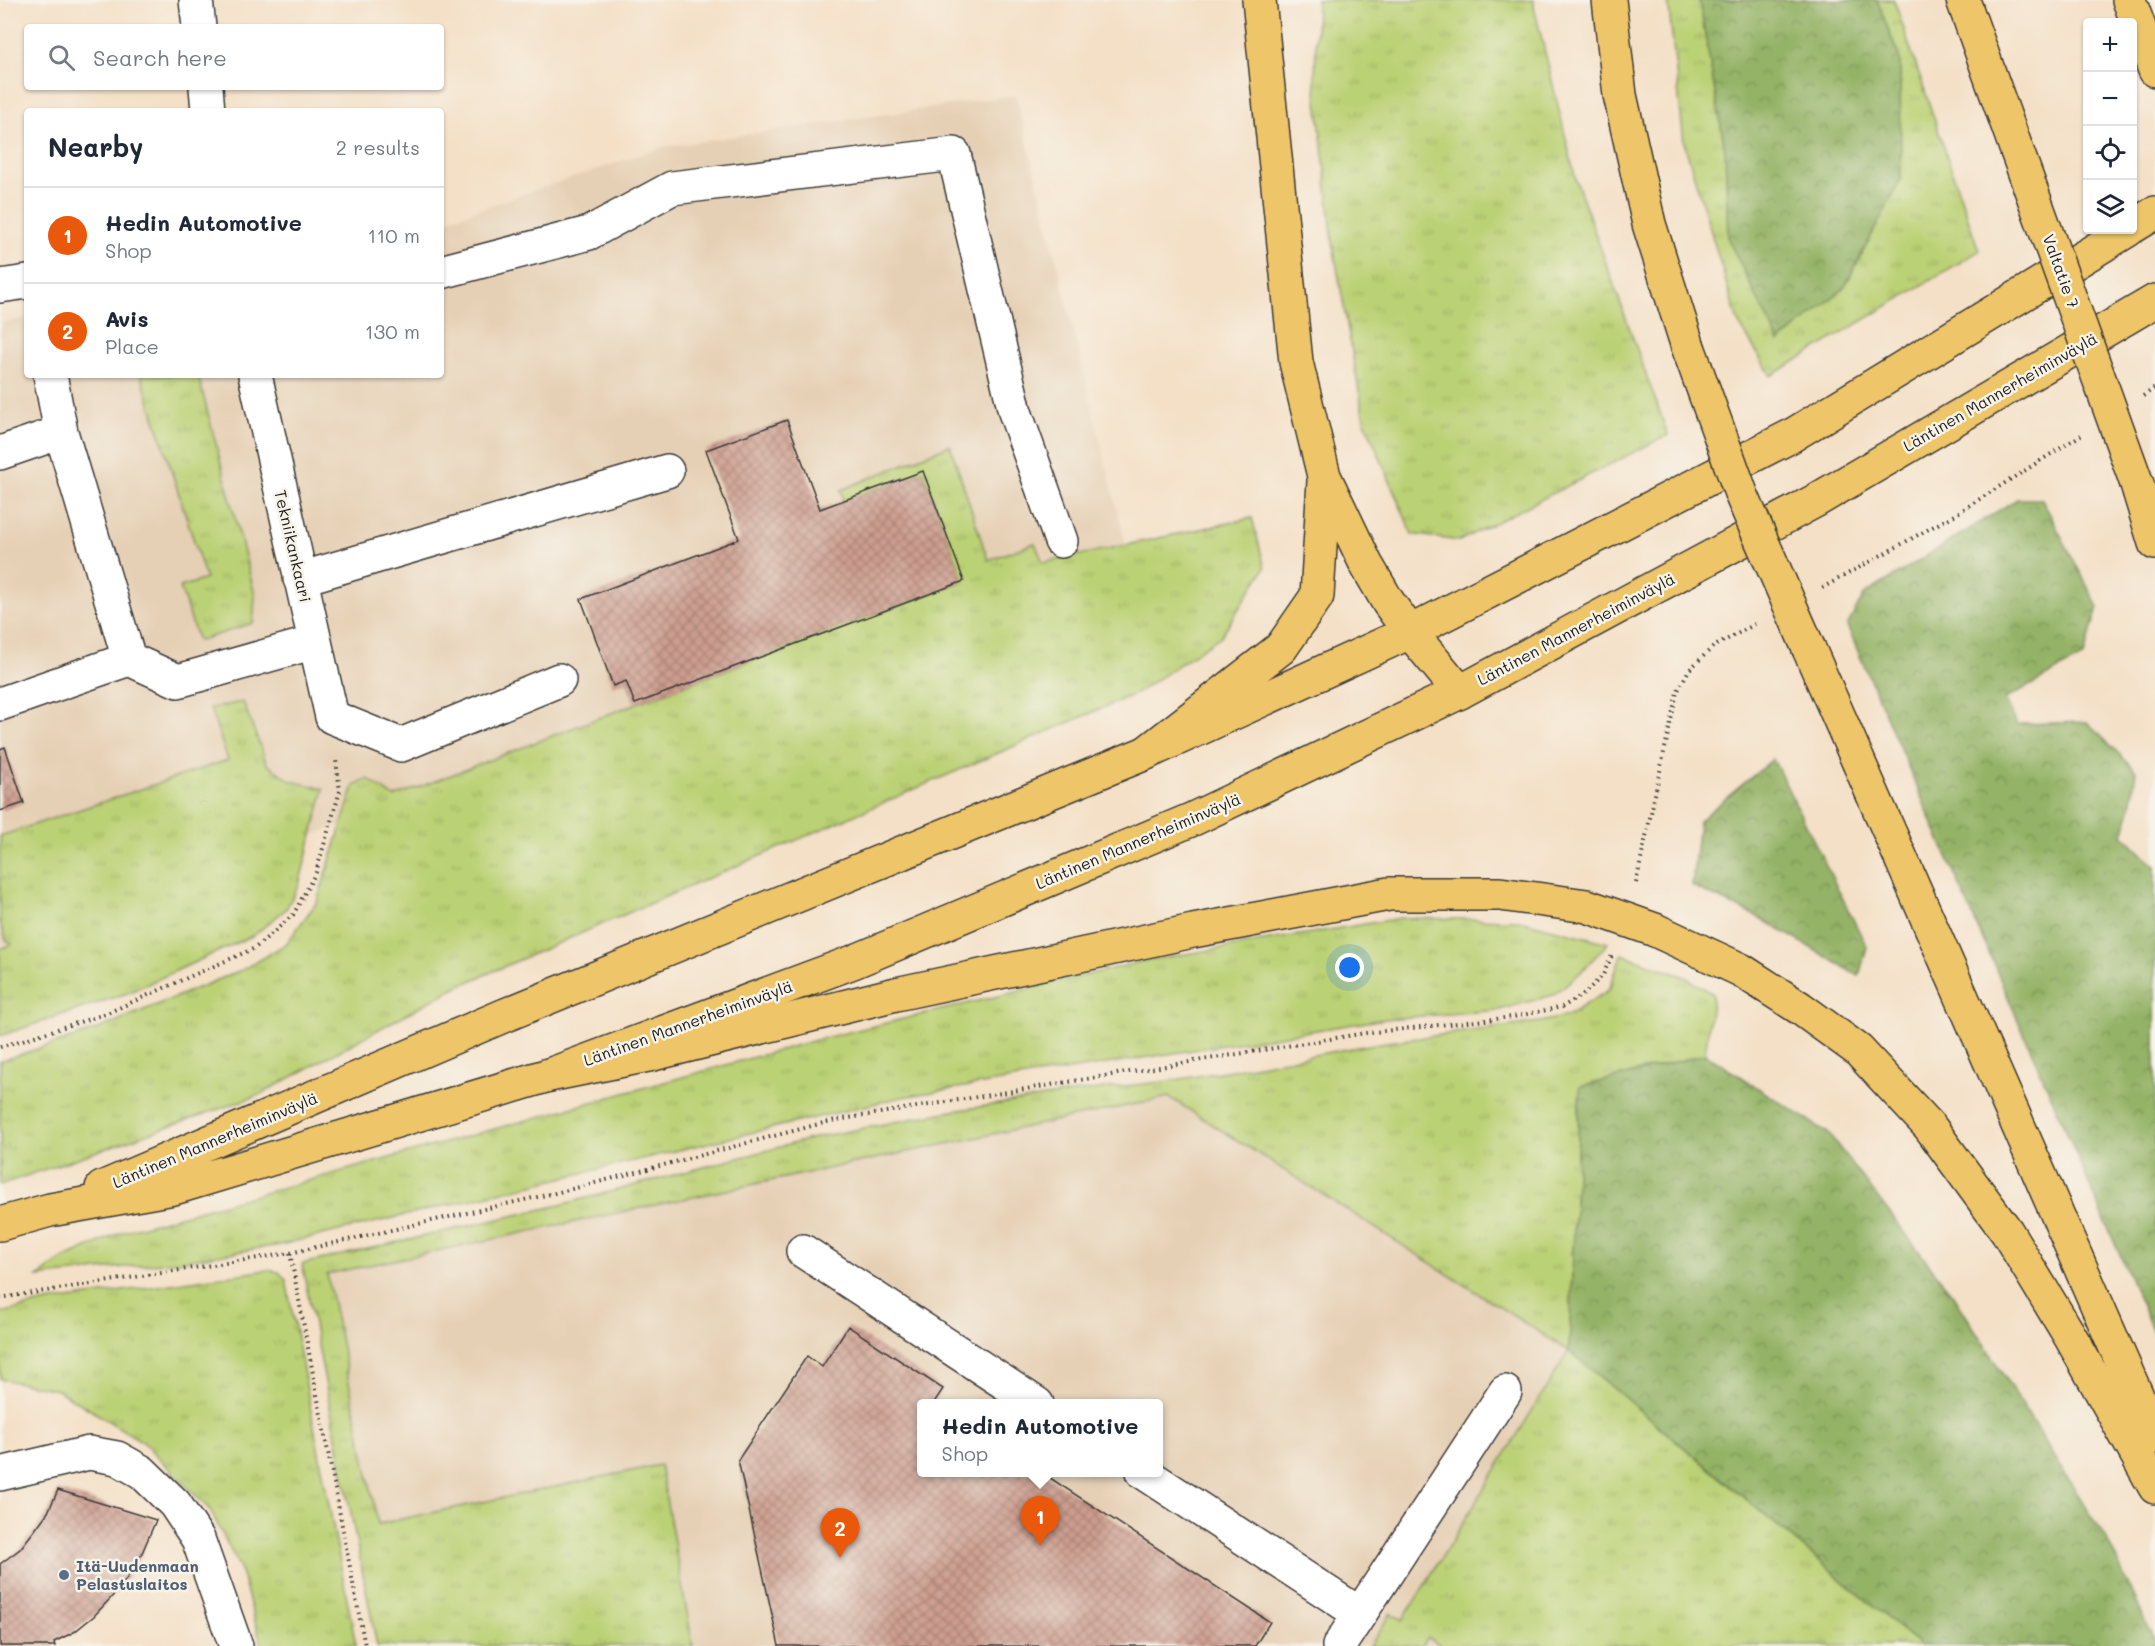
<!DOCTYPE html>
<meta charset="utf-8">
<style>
:root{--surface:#fff;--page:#f2f2f3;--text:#1f2937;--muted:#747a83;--line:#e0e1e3;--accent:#ea580c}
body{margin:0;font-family:Mali,sans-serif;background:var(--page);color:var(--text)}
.controls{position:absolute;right:18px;top:18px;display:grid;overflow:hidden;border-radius:6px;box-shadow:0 2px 4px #0004}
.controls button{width:54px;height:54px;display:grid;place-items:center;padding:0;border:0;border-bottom:2px solid var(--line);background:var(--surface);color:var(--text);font:30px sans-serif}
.you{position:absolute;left:1350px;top:968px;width:21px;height:21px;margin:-15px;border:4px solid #fff;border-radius:50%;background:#1a73e8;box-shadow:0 0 0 9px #1a73e833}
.badge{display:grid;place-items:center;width:39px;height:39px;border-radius:50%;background:var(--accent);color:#fff;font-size:20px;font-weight:700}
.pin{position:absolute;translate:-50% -50px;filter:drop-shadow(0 2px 3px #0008)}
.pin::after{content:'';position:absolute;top:32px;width:21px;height:18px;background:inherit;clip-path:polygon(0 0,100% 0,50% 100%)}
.popup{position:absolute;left:917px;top:1399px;width:246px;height:78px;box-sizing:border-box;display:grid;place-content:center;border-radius:6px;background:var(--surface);filter:drop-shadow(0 2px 4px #0005);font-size:20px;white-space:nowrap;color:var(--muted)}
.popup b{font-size:22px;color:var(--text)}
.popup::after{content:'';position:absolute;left:50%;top:100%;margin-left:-12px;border:12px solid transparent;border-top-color:var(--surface)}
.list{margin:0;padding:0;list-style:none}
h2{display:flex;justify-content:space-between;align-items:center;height:78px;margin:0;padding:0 24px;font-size:26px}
h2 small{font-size:20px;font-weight:400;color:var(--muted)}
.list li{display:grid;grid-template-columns:39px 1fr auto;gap:18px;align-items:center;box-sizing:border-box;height:96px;padding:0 24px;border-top:2px solid var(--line)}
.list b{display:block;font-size:22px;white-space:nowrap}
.list p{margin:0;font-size:20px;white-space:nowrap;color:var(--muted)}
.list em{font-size:20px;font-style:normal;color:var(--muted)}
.icon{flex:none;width:33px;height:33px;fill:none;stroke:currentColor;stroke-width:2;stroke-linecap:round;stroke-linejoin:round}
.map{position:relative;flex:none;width:2155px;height:1646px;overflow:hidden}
.search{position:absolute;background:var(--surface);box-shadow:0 2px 4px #0004;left:24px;top:24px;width:420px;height:66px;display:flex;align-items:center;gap:15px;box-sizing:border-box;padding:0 21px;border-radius:6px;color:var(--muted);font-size:22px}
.panel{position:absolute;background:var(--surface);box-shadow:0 2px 4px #0004;left:24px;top:108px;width:420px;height:270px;border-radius:6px}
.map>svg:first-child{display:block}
.built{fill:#e6d0b5;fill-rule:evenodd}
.grass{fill:url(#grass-tufts);stroke:#6c7648;stroke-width:1.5}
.forest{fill:url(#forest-crowns);stroke:#586841;stroke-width:1.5}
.building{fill:url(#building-cross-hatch)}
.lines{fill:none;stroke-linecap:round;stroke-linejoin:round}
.minor-casing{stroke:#3c3936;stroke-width:36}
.major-casing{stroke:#3c3936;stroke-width:36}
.highway-casing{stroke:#3c3936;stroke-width:36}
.path{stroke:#3c3936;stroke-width:4;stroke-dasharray:1.5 4.5;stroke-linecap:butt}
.minor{stroke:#fff;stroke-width:33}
.major{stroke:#eec569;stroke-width:33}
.highway{stroke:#eec569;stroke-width:33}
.highway-bridge-casing{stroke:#3c3936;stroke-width:36;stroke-linecap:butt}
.highway-bridge{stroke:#eec569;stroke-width:33}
.service-dot{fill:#5c6f8a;stroke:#f7f3e8;stroke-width:2}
.labels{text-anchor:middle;stroke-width:5;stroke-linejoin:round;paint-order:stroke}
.street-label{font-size:16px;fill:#1c1c1c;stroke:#f7f3e8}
.service-label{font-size:16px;font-weight:bold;fill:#4e5e75;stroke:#f7f3e8;text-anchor:start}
</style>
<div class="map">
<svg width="2155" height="1646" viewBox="0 0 2155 1646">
<defs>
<pattern id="grass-tufts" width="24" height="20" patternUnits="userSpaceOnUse" patternTransform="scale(1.5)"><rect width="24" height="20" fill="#bbd175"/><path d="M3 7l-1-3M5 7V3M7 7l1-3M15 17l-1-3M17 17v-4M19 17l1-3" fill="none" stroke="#a0b365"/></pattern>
<pattern id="forest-crowns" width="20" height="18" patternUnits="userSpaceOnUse" patternTransform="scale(1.5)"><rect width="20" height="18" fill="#94b366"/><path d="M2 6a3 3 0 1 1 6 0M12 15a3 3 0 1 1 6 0" fill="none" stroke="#789153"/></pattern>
<pattern id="building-cross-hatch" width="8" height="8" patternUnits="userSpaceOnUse" patternTransform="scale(1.5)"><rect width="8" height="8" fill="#cd9e8f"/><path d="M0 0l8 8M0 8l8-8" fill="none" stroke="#a68074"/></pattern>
</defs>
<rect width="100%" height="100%" fill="#f7f3e8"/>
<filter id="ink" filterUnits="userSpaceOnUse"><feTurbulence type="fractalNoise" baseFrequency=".0167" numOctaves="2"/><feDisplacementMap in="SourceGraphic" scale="12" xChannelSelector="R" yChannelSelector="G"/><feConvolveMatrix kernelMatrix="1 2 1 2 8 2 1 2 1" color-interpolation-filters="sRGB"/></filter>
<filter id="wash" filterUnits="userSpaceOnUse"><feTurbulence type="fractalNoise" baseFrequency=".008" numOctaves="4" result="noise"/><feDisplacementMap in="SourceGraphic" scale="24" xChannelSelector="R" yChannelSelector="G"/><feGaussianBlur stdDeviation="1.35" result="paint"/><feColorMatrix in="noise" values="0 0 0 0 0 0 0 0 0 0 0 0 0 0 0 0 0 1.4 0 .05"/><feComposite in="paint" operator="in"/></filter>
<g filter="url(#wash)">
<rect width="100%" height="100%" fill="#f4e0c7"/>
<path class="built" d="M1016,95L1126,546L0,946V323L27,318V375H441V222L663,147Z
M1170,1097L1569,1351L1403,1619L1442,1646H403L328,1274ZM922,1404H1158V1472H922Z"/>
<path class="grass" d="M1317,0H1534V7L1576,180L1668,435L1459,541L1412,534L1364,419L1334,251L1315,82Z
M1668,0H1894L1979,251L1771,376L1738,322L1684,142Z
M141,375H198L255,595L253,623L198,641L180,587L206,579Z
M950,445L988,560L1035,543L1043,563L1252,518L1265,568L1221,636L1135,694L452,989L259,1095L0,1185V1061L93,1031L244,969L286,944L317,902L354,786L368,779L394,797L635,704L964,581L923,471L843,501L841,490Z
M243,702L267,764L291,781L324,789L299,885L286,909L254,935L130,992L0,1036V949L12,944L6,940L0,923V836L228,760L210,708Z
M1401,918L1519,920L1608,943L1580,973L1553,995L1499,1010L1385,1019L902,1097L280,1245L186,1260L38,1277L61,1260L122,1232L820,1039L1144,961Z
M1622,954L1685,977L1713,994L1705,1054L1580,1087L1569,1351L1921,1646H1442L1428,1637L1422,1646H1370L1391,1613L1403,1620L1569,1351L1169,1097L327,1274L378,1524L660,1465L693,1646H377L302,1264L560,1205L818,1137L946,1112L1099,1089L1170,1081L1380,1043L1540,1022L1567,1016L1609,990Z
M268,1270L279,1272L286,1280L356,1646H262L240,1568L210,1510L143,1442L58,1390L0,1379V1313L47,1302Z"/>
<path class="forest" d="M1699,0H1877L1900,60L1901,179L1844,288L1779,342L1728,239L1725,150Z
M2017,499H2042L2098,607L2084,656L2005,699L2017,724L2087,722L2136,771L2131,806L2123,835L2155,866V1336L1847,626L1864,595Z
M1773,759L1867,947L1859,976L1758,917L1692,886L1699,821Z
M1705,1054L1828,1133L1955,1298L2108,1542L2155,1641V1646H1921L1569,1351L1580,1087Z"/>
<g id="blocks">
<path class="building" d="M787,420L820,509L923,471L964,581L635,704L626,681L613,686L581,599L739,539L706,450Z
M5,747L24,803L0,811V749Z
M848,1326L943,1389L933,1404H922V1422L917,1429L922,1432V1472H1041L1270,1622L1255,1646H779L738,1460L807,1356L822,1367Z
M58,1490L156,1520L139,1560L121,1587L94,1616L74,1632L54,1642L55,1646H0V1564L20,1549L34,1531L48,1512Z"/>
</g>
</g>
<g filter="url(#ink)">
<use href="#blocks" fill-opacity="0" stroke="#3c3936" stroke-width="1.5"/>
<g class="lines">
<defs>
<path id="minor" d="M196,0L199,27
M206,87L208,111
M441,272L589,233L672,188L954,154L1015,412L1061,541
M0,286L27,282
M255,375L332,717L401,745L559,680
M0,453L61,432
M300,579L667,471
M129,659L178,681L315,642
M0,704L129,659L61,432L50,375
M803,1251L1037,1404
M1143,1472L1360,1614
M0,1474L89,1453L117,1458L142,1472L175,1504L198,1539L236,1646
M1339,1646L1505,1392"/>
<path id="major" d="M2132,227L2155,213
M102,1188L503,1016L1146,753L1410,632L1791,436L2128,230
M0,1224L50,1210L174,1188L549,1075L853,962L1193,819L1460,692L1815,501L2155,301"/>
<path id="highway" d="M1259,0L1296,362L1324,476L1366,564L1388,602L1410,632L1460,692
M1609,0L1620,95L1649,224L1687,344
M1963,0L2017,151
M2129,0L2155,70
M2137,484L2155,543
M1809,649L2155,1437
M1146,753L1281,648L1317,596L1324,481
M549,1075L653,1054L896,994L1193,931L1389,894H1500L1587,906L1655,930L1741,970L1800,1008L1858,1050L1930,1127L2007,1232L2070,1336L2155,1487"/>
</defs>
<use href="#minor" class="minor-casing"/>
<use href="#major" class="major-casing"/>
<use href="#highway" class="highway-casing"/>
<path class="path" d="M2143,396L2155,388
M1822,588L1956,514L2081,435
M1636,883L1677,692L1689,670L1713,647L1757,623
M0,1047L105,1014L255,948L293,915L316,872L340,791L336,760
M290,1253L365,1646
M0,1298L290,1253L568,1190L831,1121L1366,1033L1513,1017L1562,1007L1584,994L1603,975L1613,953"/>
<use href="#minor" class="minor"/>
<use href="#major" class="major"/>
<use href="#highway" class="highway"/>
<defs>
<path id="highway-bridge" d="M2017,151L2137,484
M1687,344L1742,496L1809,649"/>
</defs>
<use href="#highway-bridge" class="highway-bridge-casing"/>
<use href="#highway-bridge" class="highway-bridge"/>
</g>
</g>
<circle class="service-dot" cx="64" cy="1575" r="6"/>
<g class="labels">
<g class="street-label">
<text transform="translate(2061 271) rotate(70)" y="6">Valtatie 7</text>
<text transform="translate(2000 392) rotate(-30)" y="6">Läntinen Mannerheiminväylä</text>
<text transform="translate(293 546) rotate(77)" y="6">Tekniikankaari</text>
<text transform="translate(1576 629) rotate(-28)" y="6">Läntinen Mannerheiminväylä</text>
<text transform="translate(1138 841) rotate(-23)" y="6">Läntinen Mannerheiminväylä</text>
<text transform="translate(688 1023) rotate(-20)" y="6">Läntinen Mannerheiminväylä</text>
<text transform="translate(215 1140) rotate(-23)" y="6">Läntinen Mannerheiminväylä</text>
</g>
<g class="service-label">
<text x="76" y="1572">Itä-Uudenmaan<tspan x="76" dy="18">Pelastuslaitos</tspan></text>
</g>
</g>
</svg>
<div class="controls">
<button>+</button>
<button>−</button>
<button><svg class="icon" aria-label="locate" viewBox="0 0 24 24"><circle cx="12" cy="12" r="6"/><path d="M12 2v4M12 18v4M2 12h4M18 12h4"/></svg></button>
<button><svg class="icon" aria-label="layers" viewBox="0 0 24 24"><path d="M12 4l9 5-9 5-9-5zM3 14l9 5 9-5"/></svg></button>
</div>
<div class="you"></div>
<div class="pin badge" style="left:1040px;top:1546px">1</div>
<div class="popup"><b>Hedin Automotive</b>Shop</div>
<div class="pin badge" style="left:840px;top:1558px">2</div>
<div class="search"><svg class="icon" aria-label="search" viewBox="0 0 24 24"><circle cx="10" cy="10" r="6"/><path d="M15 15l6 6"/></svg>Search here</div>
<section class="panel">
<h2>Nearby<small>2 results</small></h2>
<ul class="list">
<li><span class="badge">1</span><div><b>Hedin Automotive</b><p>Shop</p></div><em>110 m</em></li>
<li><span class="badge">2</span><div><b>Avis</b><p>Place</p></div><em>130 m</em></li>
</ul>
</section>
</div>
